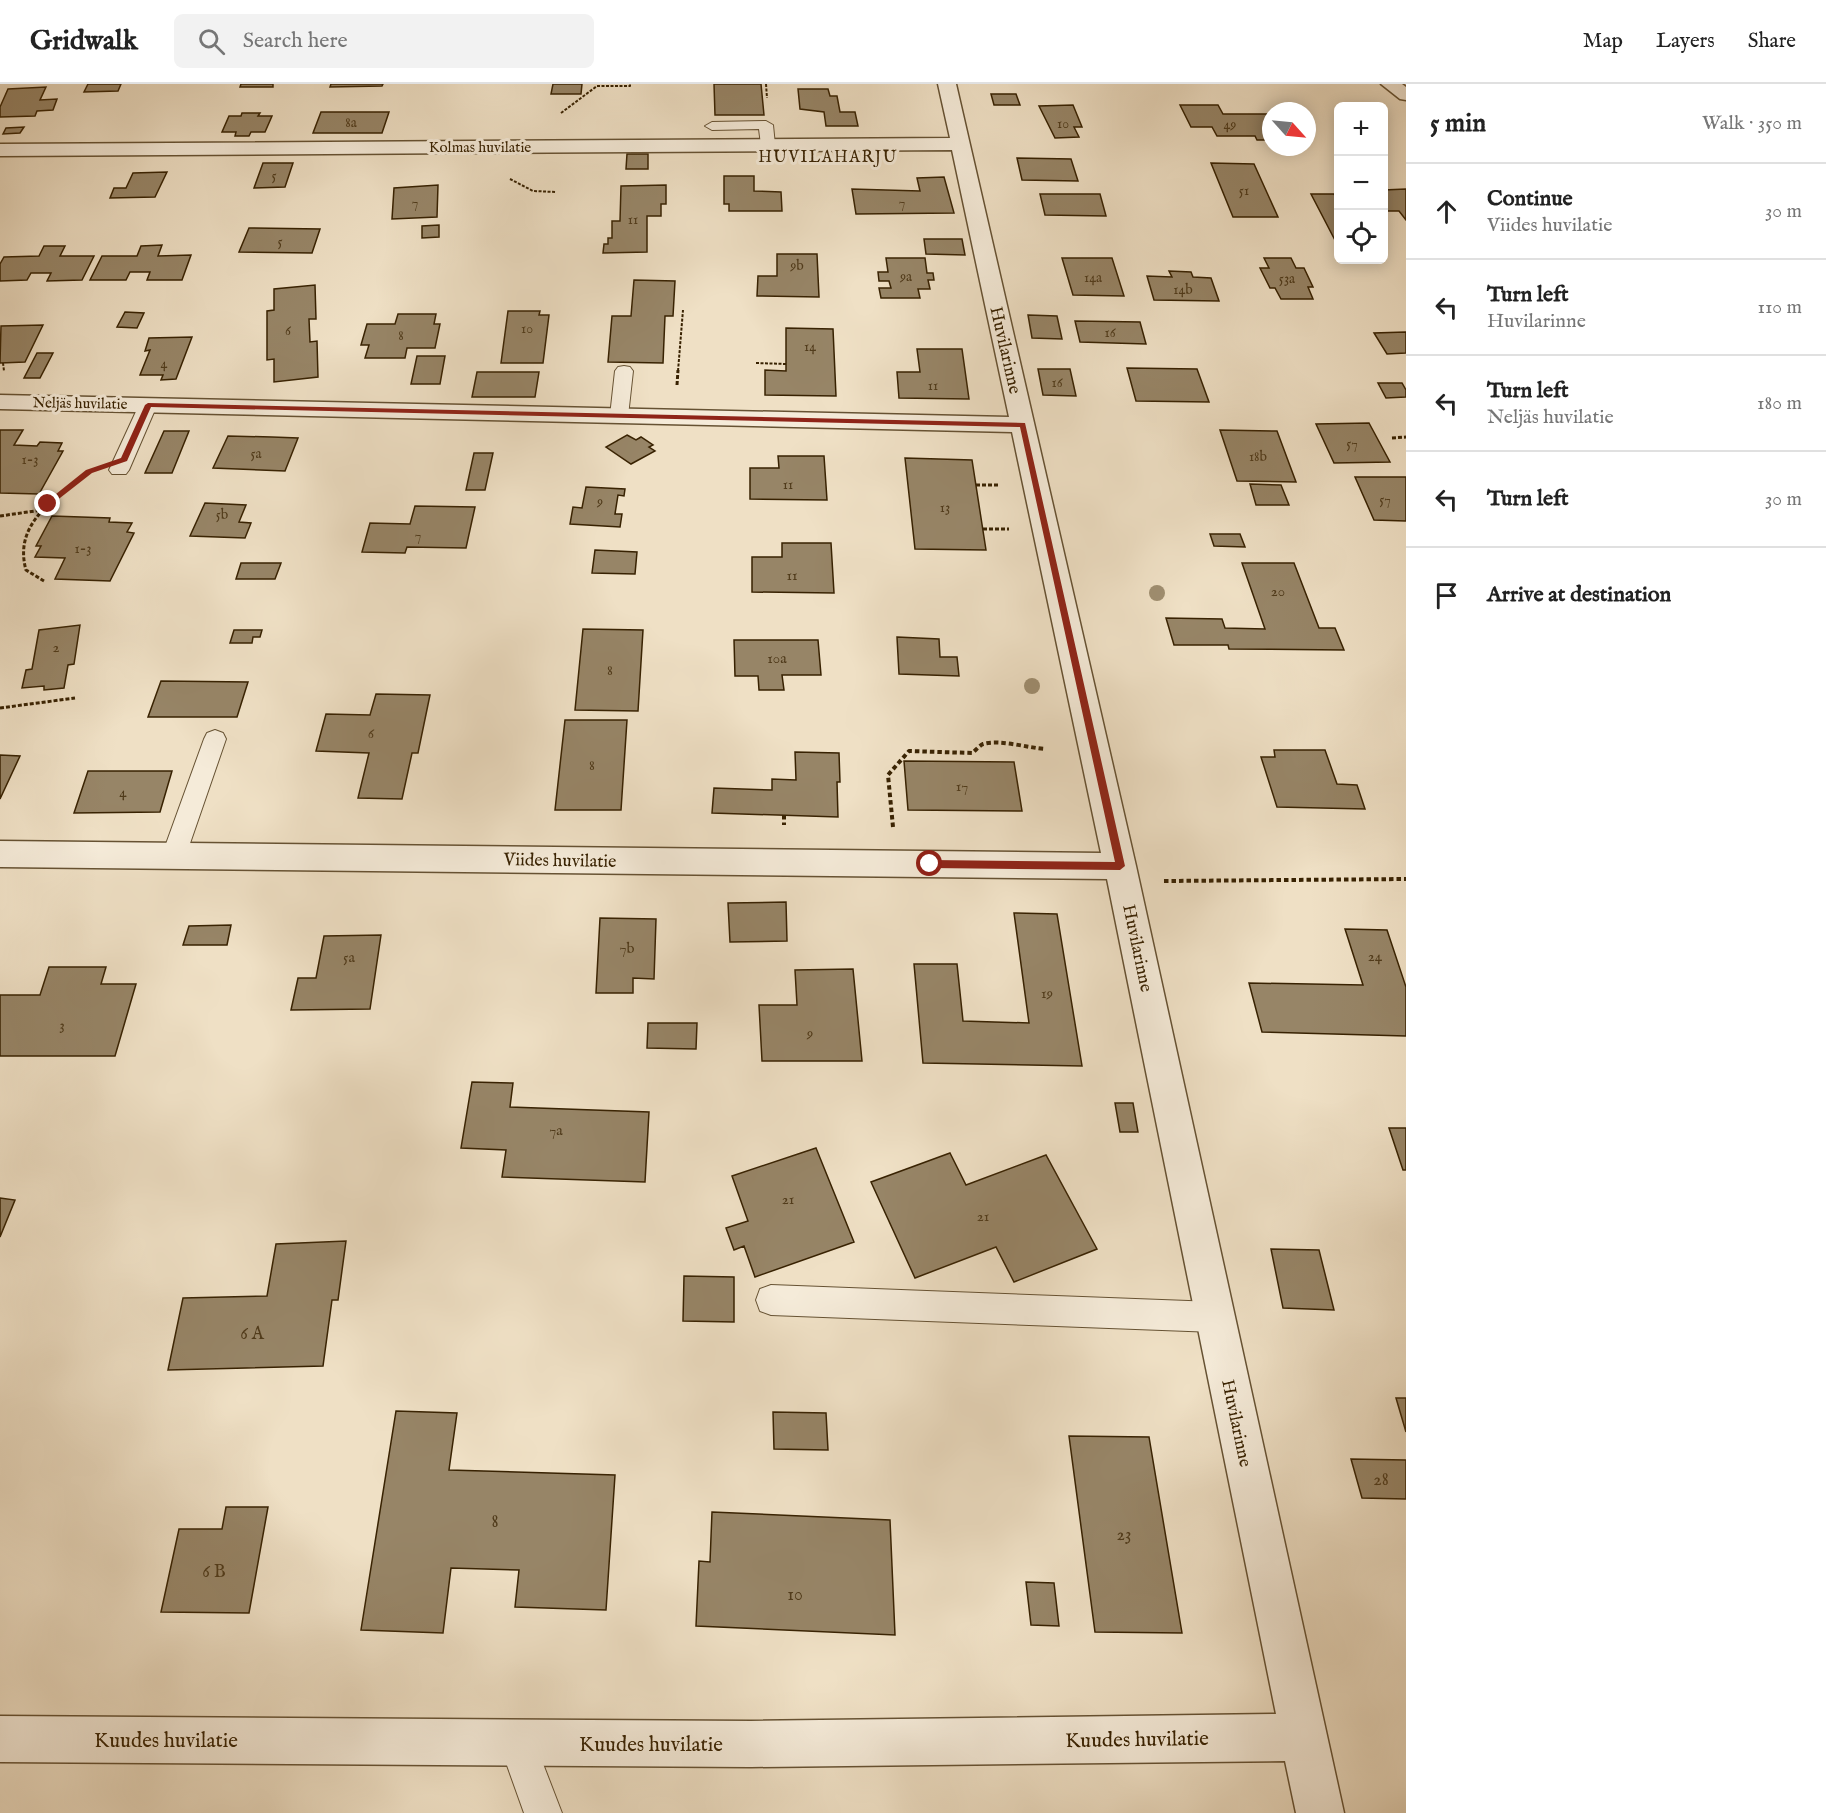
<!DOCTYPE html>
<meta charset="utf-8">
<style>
:root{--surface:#fff;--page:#f2f2f2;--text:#222;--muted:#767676;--line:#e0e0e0}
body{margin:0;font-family:"IM FELL English",serif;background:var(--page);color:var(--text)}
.controls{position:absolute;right:18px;top:18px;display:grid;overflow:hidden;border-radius:9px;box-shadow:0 3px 15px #0003}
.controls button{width:54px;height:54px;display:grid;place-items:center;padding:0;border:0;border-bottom:2px solid var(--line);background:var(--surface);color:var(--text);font:30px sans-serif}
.compass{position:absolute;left:1262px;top:18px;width:54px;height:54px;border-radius:50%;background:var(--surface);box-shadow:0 3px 15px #0003;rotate:117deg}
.stop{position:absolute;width:18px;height:18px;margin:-14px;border:4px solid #8f2418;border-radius:50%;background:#fff}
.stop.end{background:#8f2418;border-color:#fff;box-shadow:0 2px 6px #0008}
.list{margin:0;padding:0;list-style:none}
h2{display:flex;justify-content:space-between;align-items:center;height:78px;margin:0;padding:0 24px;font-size:26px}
h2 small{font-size:20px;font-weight:400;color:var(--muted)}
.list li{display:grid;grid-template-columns:39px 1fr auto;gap:18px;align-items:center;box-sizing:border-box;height:96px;padding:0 24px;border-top:2px solid var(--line)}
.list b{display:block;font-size:22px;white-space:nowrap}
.list p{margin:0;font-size:20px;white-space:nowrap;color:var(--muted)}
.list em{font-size:20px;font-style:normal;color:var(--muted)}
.icon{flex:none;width:33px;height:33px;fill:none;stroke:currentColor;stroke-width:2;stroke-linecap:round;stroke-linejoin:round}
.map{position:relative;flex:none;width:1406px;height:1729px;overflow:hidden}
header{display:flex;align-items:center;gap:36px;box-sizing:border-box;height:84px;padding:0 30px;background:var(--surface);border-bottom:2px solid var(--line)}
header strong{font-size:28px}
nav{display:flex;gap:33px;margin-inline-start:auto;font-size:21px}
.search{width:420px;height:54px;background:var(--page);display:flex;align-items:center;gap:15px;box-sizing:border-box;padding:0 21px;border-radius:9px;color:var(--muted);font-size:22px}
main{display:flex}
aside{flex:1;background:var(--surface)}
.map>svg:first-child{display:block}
.building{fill:#978567;stroke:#382202;stroke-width:1.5}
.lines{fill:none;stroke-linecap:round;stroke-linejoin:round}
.lane-casing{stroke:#665233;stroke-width:2}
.street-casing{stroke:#665233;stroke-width:3}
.path-far2{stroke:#382202;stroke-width:2;stroke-dasharray:3 1.5;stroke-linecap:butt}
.path-far1{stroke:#382202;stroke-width:3;stroke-dasharray:4 2;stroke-linecap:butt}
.path{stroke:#382202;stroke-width:4;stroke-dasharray:4.5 3;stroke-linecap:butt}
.lane{fill:#f5ebd9;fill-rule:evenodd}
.street{fill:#f5ebd9;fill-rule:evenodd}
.tree{fill:#9f8e70}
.route{fill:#8f2418}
.labels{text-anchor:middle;stroke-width:6;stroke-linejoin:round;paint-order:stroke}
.far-number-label{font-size:14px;fill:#503b1b}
.far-street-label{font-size:15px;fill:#382202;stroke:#f5ebd9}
.number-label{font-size:15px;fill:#503b1b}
.far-neighbourhood-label{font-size:16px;letter-spacing:1.5px;fill:#382202;stroke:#f5ebd9}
.street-label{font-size:18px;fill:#382202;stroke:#f5ebd9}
.near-number-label{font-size:18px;fill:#503b1b}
.near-street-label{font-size:21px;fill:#382202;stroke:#f5ebd9}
</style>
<header>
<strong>Gridwalk</strong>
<div class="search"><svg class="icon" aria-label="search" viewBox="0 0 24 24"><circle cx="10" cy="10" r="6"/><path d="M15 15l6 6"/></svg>Search here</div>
<nav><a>Map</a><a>Layers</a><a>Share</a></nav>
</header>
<main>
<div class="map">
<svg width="1406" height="1729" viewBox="0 0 1406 1729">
<rect width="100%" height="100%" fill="#efe0c5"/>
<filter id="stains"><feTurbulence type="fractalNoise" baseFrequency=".00333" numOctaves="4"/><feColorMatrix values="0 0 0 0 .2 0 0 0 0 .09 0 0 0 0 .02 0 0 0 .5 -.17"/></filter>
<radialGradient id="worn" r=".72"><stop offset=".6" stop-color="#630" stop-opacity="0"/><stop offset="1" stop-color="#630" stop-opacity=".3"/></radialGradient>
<path class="building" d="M88,0H121L118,7L84,8Z
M241,0H273V3H240Z
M331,0H383L382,2L330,3Z
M553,0H582L581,10H551Z
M714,0H761L764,31H715Z
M46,3L40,16L57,15L53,26L37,27L35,32L0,33V23L8,5Z
M798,5H828L830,12H837L840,28H855L858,42H826L824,28L800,25Z
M991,10H1016L1020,21H994Z
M1073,21L1082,43H1074L1079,53L1055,54L1039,22Z
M1180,21H1218L1223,30H1267L1271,37V56H1257L1255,52H1217L1212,43H1191Z
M321,28H389L382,49H313Z
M242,29H260L258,32H272L265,48H251L249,52H235L236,48H222L229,32H241Z
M24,43L20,49L3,50L6,44Z
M627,70H648V85H626Z
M1017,74L1071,75L1078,97L1022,96Z
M263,79H293L285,103L254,104Z
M1211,79L1254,80L1278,133H1233Z
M167,88L155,113L110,114L114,104H126L133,89Z
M724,92H754V107L781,108L782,127H729V120H724Z
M944,93L954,129L856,130L852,105L920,107L917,94Z
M438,101L437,133L392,135L394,104Z
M666,101V120H661V132H647V168L603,169L604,160H608V154H612V137H620L621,102Z
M1406,105V136L1399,127H1384V106Z
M1040,110H1100L1106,132L1045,131Z
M1311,110H1334L1338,118V162Z
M439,141V153L422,154V142Z
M249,144L320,145L312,169L239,168Z
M924,155H962L965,171L926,170Z
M162,161L158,172L191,171L182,196H147L150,188H130L126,196H90L102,172H137L141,162Z
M44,162H65L60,172H94L82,196L47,197L51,189H31L27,196L0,197V180L4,173L39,172Z
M777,170H817L819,213L757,212L758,192H777Z
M886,174H925L927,189H933L934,196H928L930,205H918L920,214H881L879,204H891L889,197H879L878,188H888Z
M1062,174H1112L1124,212L1073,211Z
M1264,174H1291L1296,184H1304L1313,203H1308L1313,215H1281L1275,204H1270L1260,184H1269Z
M1169,187L1191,188L1193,193L1211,194L1219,217L1154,216L1147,192L1172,193Z
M634,196L675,197L673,232H665L663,279L608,278L612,232H631Z
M315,201L316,235H309L310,258L317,257L318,293L274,298V275L267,276V227L274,226V205Z
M508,227H540L539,231H549L543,279H501Z
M125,228L144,229L137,244L117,243Z
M398,230H436L434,240H440L435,264H407L405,274H365L369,261H361L367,240H395Z
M1028,231L1057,232L1062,255L1032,254Z
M1075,237L1140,238L1146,260L1080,258Z
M43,241L25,278L0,279L1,242Z
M786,244L833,245L836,312L765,311V286L786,287Z
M1406,248V269L1387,270L1374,249Z
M192,253L176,295L161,296L163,291H140L150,266L145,267L149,254Z
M917,265H962L969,315L899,314L897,288H920Z
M37,269H53L40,294H24Z
M417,272H445L440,300H411Z
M1127,284L1197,285L1209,318L1136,317Z
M1038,285H1070L1076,312L1043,311Z
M477,288H539L535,313H472Z
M1378,299H1402L1406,306V313L1386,314Z
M1369,339L1390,378L1334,379L1316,340Z
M0,346H23L14,361L37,362L40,358L62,359L58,367H63L39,410L0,409Z
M1220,346L1277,347L1296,398L1237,397Z
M164,347H189L172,389H145Z
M627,351L636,356L641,353L653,361L649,363L655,367L631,380L606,363Z
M228,352L272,353L298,354L285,387L213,384Z
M474,369H493L485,406H466Z
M778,372H824L827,416L750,415V384H779Z
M905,374L972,376L986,466L915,465Z
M1355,393H1406V437L1374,436Z
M1250,400L1281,401L1289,421H1256Z
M586,403L625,405L624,412L618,411L615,430H622L620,443L570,440L573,423L582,424Z
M205,419L246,421L239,438L251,439L245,454L190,452Z
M415,422L475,423L466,464L407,463L405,469L362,468L370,439L410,440Z
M52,432L110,434L109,438L132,439L127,448L134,449L110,497L55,495L65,474L35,473L41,462H36Z
M1210,450H1240L1245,463L1214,462Z
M782,459H831L834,509L752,508V473H782Z
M595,466L637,468L635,490L592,489Z
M241,479H281L275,495H236Z
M1242,479H1294L1319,544H1335L1344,566L1229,565L1228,561H1174L1166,534L1222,535L1225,544L1265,545Z
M80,541L74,580L68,581L64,604L44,606V602L22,604L26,586L32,585L39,546Z
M583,545L643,546L638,627L575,626Z
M234,546H262L260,553H253L252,559H230Z
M897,553L939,555L940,573H957L959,592L899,590Z
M734,556H818L821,591H782L784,606H759L758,592H735Z
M161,597L248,598L237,633H148Z
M376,610L430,611L418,669H412L402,715L358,714L369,669L316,667L326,630L370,631Z
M565,636H627L621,726H555Z
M1274,666H1325L1337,700L1357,701L1365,725L1277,723L1261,673H1275Z
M795,668L839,669L840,698H837L838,733L712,729L714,704L772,706V695L796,696Z
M0,671L20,672L0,715Z
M904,677L1014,678L1022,727L908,726Z
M88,687H172L160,728L74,729Z
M786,818L787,857L730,858L728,819Z
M1014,829L1057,830L1082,982L923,979L914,880H957L963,937L1029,939Z
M600,834L656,835L654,895L633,894V909H596Z
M231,841L227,861H183L189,842Z
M1345,845L1387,846L1406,903V952L1262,948L1249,899L1363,901Z
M381,851L370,925L291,926L298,894H316L324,852Z
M49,883H106L101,900H136L115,972H0V911H40Z
M853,885L862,977H762L759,921H797L795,886Z
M648,939H697L696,965L647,964Z
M472,998L513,999L510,1023L649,1028L645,1098L502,1093L506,1066L461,1064Z
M1115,1019H1133L1138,1048H1120Z
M1389,1044H1406V1086H1403Z
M816,1064L854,1158L755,1193L744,1162L734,1166L726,1144L748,1137L732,1092Z
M950,1069L966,1101L1046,1071L1097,1165L1014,1198L996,1163L915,1194L871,1098Z
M0,1114L15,1116L0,1153Z
M346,1157L338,1216H332L323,1282L168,1286L183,1214L267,1212L276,1160Z
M1271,1165L1319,1166L1334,1226L1283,1224Z
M684,1192L734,1193V1238L683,1237Z
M1396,1314H1406V1348Z
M396,1327L457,1329L449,1386L615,1391L606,1526L515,1523L519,1486L451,1484L443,1549L361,1546Z
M773,1328L826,1329L828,1366L774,1365Z
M1069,1352L1149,1353L1182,1549L1095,1548Z
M1351,1375L1406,1376V1415L1362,1414Z
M226,1423H268L249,1529L161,1528L179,1445H222Z
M712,1428L890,1436L895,1551L696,1542L699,1477L710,1478Z
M1026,1498L1054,1499L1059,1542L1031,1541Z"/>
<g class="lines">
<defs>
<path id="lane" d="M766,37L773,41L775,61L768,65L761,61L759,45L712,46L705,42L712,38Z
M624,282L630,283L633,287L628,332L625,336H613L610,332L615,287L618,283Z
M148,315L154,317L157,321L129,386L126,390H112L109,386L139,321L142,317Z
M215,646L223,649L226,655L186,771L183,778L174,781L165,778L162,771L204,655L207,649Z
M771,1201L1215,1218L1226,1222L1230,1233L1226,1244L1215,1248L771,1231L760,1227L756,1216L760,1205Z
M517,1641L530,1646L562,1729H524L499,1659L504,1646Z"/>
<path id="street" d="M938,0H956L1136,782L1344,1729H1296L1285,1677L751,1683L0,1678V1632L751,1637L1276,1630L1107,795L0,783V757L1101,769L1012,348L0,325V311L1009,333L952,66L0,72V60L950,54Z
M1381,0H1402L1406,3V16L1400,15Z"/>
</defs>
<use href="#lane" class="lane-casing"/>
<use href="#street" class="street-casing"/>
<path class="path-far2" d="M766,0L767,14
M561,29L597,2H630V0
M510,95L533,107L556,108
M3,279L4,287
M756,279L786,280
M678,287L683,226"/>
<path class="path-far1" d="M677,301L678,286
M1392,354L1406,353
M976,401H1000
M0,432L42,426
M983,445H1009
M44,497L26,486C13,439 55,415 87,389
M0,624L75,614"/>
<path class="path" d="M784,731V741
M893,743L888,691L909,667L972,669C975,667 980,661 983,660C999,655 1029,664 1045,665
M1164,797L1406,795"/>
<use href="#lane" class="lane"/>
<use href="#street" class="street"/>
</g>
<g class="tree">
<circle cx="1157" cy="509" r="8"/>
<circle cx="1032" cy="602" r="8"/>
</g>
<path class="route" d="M148,319L1025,339L1125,782L1120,786L930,784L926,780L930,776L1115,778L1020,343L151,323L127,377L92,389L51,421H46V418L86,386L121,374L145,321Z"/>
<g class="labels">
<g class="far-number-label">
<text x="351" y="43">8a</text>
<text x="1063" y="44">10</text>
<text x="1230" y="45">49</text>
<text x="274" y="96">5</text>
<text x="1244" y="111">51</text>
<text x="415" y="123">7</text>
<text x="902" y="123">7</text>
<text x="633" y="140">11</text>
<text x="280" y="162">5</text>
<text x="797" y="186">9b</text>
<text x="906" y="197">9a</text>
<text x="1093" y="198">14a</text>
<text x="1287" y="199">53a</text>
<text x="1183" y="210">14b</text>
<text x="527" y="249">10</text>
<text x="288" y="251">6</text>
<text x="1110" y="253">16</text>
<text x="401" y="256">8</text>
<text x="810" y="267">14</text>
<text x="164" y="284">4</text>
<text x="1057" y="303">16</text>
<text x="933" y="306">11</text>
<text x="1352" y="364">57</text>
<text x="256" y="374">5a</text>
<text x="1258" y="377">18b</text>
<text x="30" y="380">1-3</text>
<text x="788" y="405">11</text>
<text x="1385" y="420">57</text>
<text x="600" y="422">9</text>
<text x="945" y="428">13</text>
<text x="222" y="435">5b</text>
<text x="418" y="456">7</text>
<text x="83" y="469">1-3</text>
</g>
<g class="far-street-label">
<text x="480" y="68">Kolmas huvilatie</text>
<text transform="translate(80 319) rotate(1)" y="5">Neljäs huvilatie</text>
</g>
<g class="number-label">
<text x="792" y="496">11</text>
<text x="1278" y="512">20</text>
<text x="56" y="568">2</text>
<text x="777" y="579">10a</text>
<text x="610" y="591">8</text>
<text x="371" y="654">6</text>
<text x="592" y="686">8</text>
<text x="962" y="707">17</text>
<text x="123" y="713">4</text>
<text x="627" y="869">7b</text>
<text x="1375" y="877">24</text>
<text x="349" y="878">5a</text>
<text x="1047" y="914">19</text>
<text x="62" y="946">3</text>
<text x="810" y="954">9</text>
<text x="556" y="1051">7a</text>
<text x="788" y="1120">21</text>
<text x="983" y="1137">21</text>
</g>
<g class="far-neighbourhood-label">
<text x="828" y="78">HUVILAHARJU</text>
</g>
<g class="street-label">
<text transform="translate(1006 266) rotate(77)" y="6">Huvilarinne</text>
<text transform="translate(560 776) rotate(1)" y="6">Viides huvilatie</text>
<text transform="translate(1138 864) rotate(78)" y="6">Huvilarinne</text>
<text transform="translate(1237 1339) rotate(78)" y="6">Huvilarinne</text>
</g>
<g class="near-number-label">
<text x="252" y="1255">6 A</text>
<text x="1381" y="1401">28</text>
<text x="495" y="1443">8</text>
<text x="1124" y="1456">23</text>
<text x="214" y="1493">6 B</text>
<text x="795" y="1516">10</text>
</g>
<g class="near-street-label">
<text transform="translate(1137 1655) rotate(-1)" y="7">Kuudes huvilatie</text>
<text x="166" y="1663">Kuudes huvilatie</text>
<text x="651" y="1667">Kuudes huvilatie</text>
</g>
</g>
<rect width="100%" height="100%" filter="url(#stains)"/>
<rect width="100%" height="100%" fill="url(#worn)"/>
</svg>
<div class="controls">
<button>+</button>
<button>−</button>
<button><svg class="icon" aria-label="locate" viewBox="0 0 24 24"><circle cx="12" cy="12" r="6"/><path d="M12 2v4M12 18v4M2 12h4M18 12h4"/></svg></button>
</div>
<svg class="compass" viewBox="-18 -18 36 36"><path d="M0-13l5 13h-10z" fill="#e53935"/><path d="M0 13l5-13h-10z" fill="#767676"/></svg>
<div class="stop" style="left:930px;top:780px"></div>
<div class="stop end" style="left:48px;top:420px"></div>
</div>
<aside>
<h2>5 min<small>Walk · 350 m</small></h2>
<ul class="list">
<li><svg class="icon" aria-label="ahead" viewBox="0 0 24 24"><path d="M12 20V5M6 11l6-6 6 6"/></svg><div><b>Continue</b><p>Viides huvilatie</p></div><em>30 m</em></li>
<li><svg class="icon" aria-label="left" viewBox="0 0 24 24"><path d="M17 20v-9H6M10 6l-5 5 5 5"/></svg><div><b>Turn left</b><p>Huvilarinne</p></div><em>110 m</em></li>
<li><svg class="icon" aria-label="left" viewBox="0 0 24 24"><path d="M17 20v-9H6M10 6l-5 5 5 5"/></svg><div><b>Turn left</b><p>Neljäs huvilatie</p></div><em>180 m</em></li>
<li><svg class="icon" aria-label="left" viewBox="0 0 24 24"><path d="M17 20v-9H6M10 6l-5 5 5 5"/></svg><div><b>Turn left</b></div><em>30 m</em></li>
<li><svg class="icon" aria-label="arrive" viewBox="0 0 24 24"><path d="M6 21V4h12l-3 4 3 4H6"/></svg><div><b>Arrive at destination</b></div></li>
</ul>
</aside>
</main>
